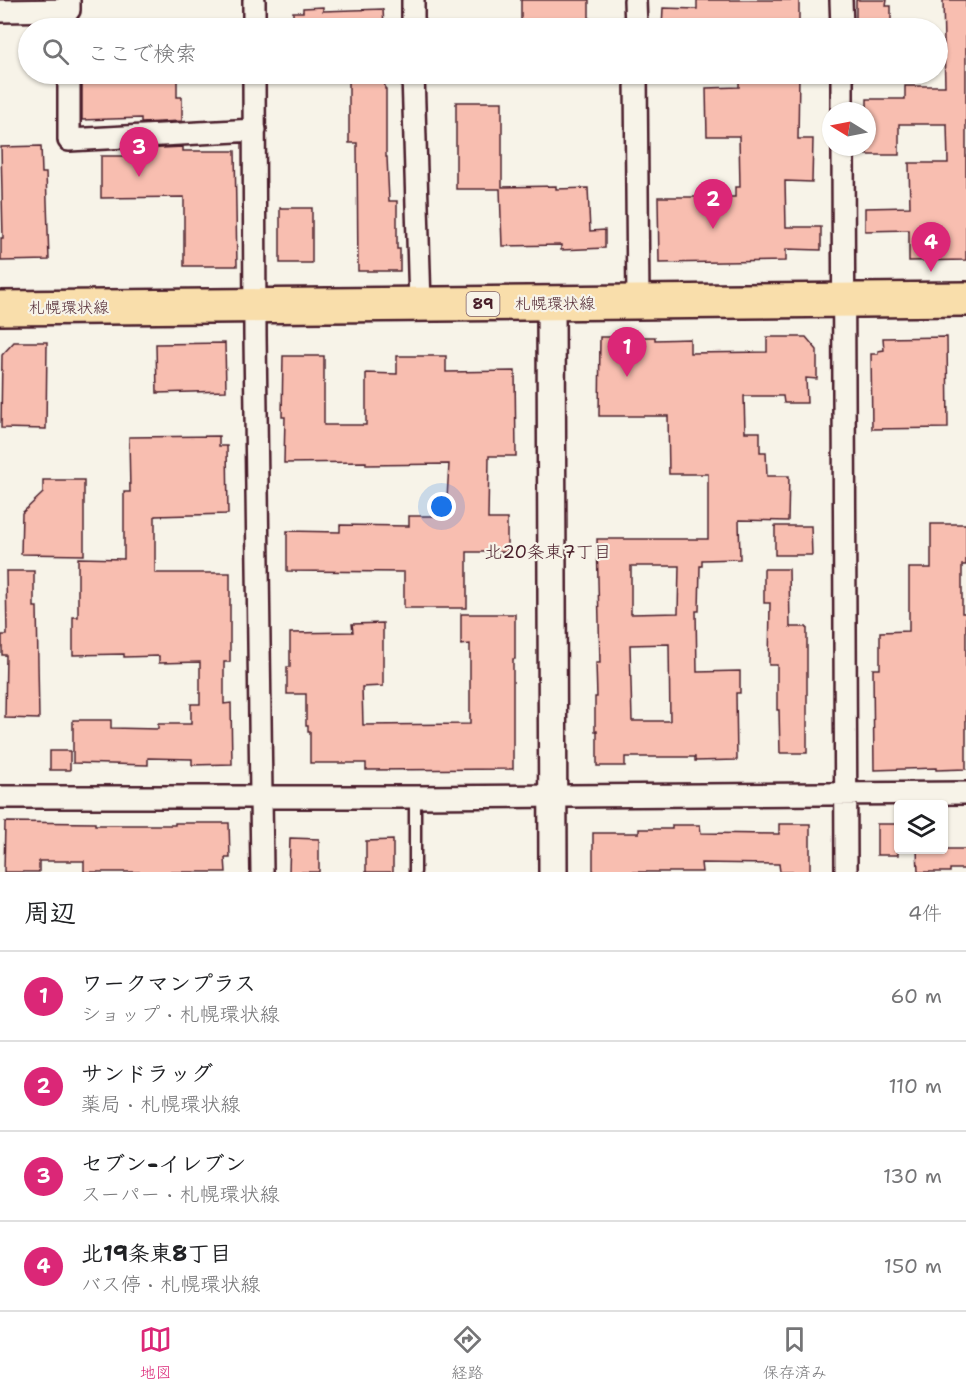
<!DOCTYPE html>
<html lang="ja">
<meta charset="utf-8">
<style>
:root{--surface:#fff;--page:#f6f6f6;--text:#202124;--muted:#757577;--line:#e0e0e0;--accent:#db2777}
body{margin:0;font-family:"Shantell Sans","Klee One",sans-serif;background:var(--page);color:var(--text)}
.controls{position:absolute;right:18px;bottom:18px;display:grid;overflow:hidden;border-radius:6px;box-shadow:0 2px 4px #0004}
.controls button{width:54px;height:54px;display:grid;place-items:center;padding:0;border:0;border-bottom:2px solid var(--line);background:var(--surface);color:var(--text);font:30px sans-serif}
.compass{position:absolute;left:822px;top:102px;width:54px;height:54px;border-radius:50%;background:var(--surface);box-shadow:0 2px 4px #0004;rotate:280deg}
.you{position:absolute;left:442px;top:507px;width:21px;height:21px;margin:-15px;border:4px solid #fff;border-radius:50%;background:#1a73e8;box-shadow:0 0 0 9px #1a73e833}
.badge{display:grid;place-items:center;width:39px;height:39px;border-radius:50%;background:var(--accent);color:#fff;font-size:20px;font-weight:700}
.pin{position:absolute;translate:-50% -50px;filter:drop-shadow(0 2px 3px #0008)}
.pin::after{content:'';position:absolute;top:32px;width:21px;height:18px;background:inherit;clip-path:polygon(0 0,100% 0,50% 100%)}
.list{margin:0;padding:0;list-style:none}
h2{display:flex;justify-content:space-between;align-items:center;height:78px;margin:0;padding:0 24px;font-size:26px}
h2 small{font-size:20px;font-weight:400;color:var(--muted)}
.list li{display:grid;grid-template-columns:39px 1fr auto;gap:18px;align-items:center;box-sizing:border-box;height:90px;padding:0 24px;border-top:2px solid var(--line)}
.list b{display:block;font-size:22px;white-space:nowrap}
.list p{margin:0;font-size:20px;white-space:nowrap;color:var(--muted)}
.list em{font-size:20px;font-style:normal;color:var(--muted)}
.icon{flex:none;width:33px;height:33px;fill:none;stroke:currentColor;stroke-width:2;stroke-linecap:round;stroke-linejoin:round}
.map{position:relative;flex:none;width:966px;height:872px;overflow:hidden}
.search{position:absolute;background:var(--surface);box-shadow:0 2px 4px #0004;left:18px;right:18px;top:18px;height:66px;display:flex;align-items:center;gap:15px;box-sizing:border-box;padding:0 21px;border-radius:33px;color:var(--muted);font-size:22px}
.sheet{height:438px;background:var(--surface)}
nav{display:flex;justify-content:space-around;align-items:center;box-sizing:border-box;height:84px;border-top:2px solid var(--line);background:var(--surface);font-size:16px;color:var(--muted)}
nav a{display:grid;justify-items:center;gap:3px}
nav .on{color:var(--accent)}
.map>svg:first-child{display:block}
.building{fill:#f8beb0;stroke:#4a1f2b;stroke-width:1.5;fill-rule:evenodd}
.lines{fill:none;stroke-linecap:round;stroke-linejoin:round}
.service-casing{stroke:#4a1f2b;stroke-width:15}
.minor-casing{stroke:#4a1f2b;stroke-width:26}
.tertiary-casing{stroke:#4a1f2b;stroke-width:32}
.primary-casing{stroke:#4a1f2b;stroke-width:38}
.service{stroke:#f7f3e8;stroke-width:10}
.minor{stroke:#f7f3e8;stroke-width:21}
.tertiary{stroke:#f7f3e8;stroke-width:27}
.primary{stroke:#f9deab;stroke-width:33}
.labels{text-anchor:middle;stroke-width:4.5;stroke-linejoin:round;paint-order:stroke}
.shield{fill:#f7f3e8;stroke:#7e5f64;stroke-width:1.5}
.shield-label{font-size:15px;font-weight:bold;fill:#4a1f2b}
.street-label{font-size:16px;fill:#4a1f2b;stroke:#f7f3e8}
.neighbourhood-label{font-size:18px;fill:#4a1f2b;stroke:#f7f3e8}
</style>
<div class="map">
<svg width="966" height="872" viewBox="0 0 966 872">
<rect width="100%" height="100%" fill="#f7f3e8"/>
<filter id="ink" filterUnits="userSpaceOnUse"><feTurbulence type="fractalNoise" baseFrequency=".0167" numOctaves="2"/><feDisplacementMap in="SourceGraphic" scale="12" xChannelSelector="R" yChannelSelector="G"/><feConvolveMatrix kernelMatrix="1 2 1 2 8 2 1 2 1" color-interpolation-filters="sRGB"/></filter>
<g filter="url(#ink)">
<path class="building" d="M521,0H589V28H521Z
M697,0H799V28H662L663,8L697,9Z
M856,0H887L886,6H891V28H856Z
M943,0H966V260L909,261V230L865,231V208L910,207L909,163H948L947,124H899V155H867V99H905V86H945Z
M323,7V11L383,9L384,28H293V12H303V8Z
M82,74H177V97H182V121L141,123V118L82,120Z
M349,74H384L385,89H386V157H387L389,201H397V249H400V271H358L357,143H349Z
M739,74H799L798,139H813L812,182L785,181L786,227H821V250L786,249V261L659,263L658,197H735V187H740L739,136H707L706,88L739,87Z
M456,102H502V187L556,186V189L588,188L590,231L605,230V248L561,250V245L502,246L500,189H456Z
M41,146L42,173H46L49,260L1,261V238H3L1,147Z
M183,147V151H235L237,266H184V197L101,198V156H142V149Z
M280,208H312V263H280Z
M600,337H655V340L690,339V353L767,352V337H806L817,350V379L806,378L807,403H784L783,396H744L745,432H760V452H766L767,476H789L788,521L739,520L740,559L702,560V566H700L699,611H696L697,672L740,671V693H736L737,760L695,761V757H625V766H597V731H595V697H597L596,663H600L597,539H708V474H669L668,416H599ZM631,566H679L678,613L631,614ZM669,644L670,721H632L630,645Z
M947,337L948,428L872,429L871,354H878V351L884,350L883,338Z
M14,342H47L46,429L1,428L2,355Z
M225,343L226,391L157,393L156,344Z
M283,356H324V425H366V373L397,374V356H446V372L515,371L516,456H489L488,519H507V552H467V608H404V572L287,571V531L340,532V525L409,526V516H446L449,464L366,465V462L284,463L285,417H282Z
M219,436V446H227L228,514L155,516V573H230V662H224V704L231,703L232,764L192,765V759L148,758V765L73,763V720H111V728L158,729V724H191V704H200V662L159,663V656L124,657V654L73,655V617H78V558L124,559V492H130L129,437Z
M43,480H84V555L21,554L22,513L43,493Z
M931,524H966V565H962V613H966V769L936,770V768L874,770L873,669H880V632L909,631V568H931Z
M775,526H811L812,555H775Z
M764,569H789L790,627H807V753H780L779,710H777V665H769L770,603H764Z
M6,571H34V607H37L39,719L5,718L6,655H2V635H7Z
M461,614H515V659H513V769L366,770V763H310V732H308V726H306V694H287V667H290V633L353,632L352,624L383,623V686L362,687L363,725L470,724V644L461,645Z
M50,751H70V770H50Z
M5,822L95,823V825H175V823H229L230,858H225L226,872H84V861H39V872H4Z
M779,824H810V872H780L779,864L701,863L702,872H593V833H639V829H672V825H700L701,833L779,834Z
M877,824H898V855H877Z
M290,838L319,839V872H289Z
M393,840V872H366V841Z
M917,849H966V869H950V872H918Z"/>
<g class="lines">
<defs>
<path id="service" d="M415,797V872"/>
<path id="minor" d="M254,0V28
M413,0V28
M635,0L636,28
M841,0L842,28
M0,11L69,10V0
M69,74V140L255,130
M254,74L255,336L262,872
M413,74L420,304
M636,74L638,303
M842,74V111
M843,147L846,872
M0,797H415L966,793"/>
<path id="tertiary" d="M551,303L553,872"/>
<path id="primary" d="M0,308L966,299"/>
</defs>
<use href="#service" class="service-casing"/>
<use href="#minor" class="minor-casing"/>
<use href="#tertiary" class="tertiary-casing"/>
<use href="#primary" class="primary-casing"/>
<use href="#service" class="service"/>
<use href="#minor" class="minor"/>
<use href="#tertiary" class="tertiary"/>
<use href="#primary" class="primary"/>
</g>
</g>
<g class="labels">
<rect class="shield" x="466.5" y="292" width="33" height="24" rx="4.5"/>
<g class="shield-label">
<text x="483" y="309">89</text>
</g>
<g class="street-label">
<text x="555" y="309">札幌環状線</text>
<text x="69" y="313">札幌環状線</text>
</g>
<g class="neighbourhood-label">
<text x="548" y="558">北20条東7丁目</text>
</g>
</g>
</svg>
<div class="controls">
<button><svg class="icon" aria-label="layers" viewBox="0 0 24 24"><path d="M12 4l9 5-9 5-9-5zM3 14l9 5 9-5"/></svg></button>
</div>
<svg class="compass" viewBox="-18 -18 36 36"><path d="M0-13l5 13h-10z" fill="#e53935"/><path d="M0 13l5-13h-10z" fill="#757577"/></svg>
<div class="you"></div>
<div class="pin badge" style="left:627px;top:377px">1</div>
<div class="pin badge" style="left:713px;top:229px">2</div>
<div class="pin badge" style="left:139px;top:177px">3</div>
<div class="pin badge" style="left:931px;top:272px">4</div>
<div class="search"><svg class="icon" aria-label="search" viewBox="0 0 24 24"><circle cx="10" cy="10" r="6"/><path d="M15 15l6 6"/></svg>ここで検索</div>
</div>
<section class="sheet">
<h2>周辺<small>4件</small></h2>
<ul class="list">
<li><span class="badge">1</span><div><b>ワークマンプラス</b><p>ショップ · 札幌環状線</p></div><em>60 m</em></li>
<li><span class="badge">2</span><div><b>サンドラッグ</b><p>薬局 · 札幌環状線</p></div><em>110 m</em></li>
<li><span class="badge">3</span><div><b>セブン-イレブン</b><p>スーパー · 札幌環状線</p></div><em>130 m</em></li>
<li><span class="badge">4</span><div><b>北19条東8丁目</b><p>バス停 · 札幌環状線</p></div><em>150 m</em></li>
</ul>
</section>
<nav>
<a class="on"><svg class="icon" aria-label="map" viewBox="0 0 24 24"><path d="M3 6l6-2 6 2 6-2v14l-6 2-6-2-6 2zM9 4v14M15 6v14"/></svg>地図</a>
<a><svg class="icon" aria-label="directions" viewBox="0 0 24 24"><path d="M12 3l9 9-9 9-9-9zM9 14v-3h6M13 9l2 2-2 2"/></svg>経路</a>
<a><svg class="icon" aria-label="saved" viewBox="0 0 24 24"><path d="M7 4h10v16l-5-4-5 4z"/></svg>保存済み</a>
</nav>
